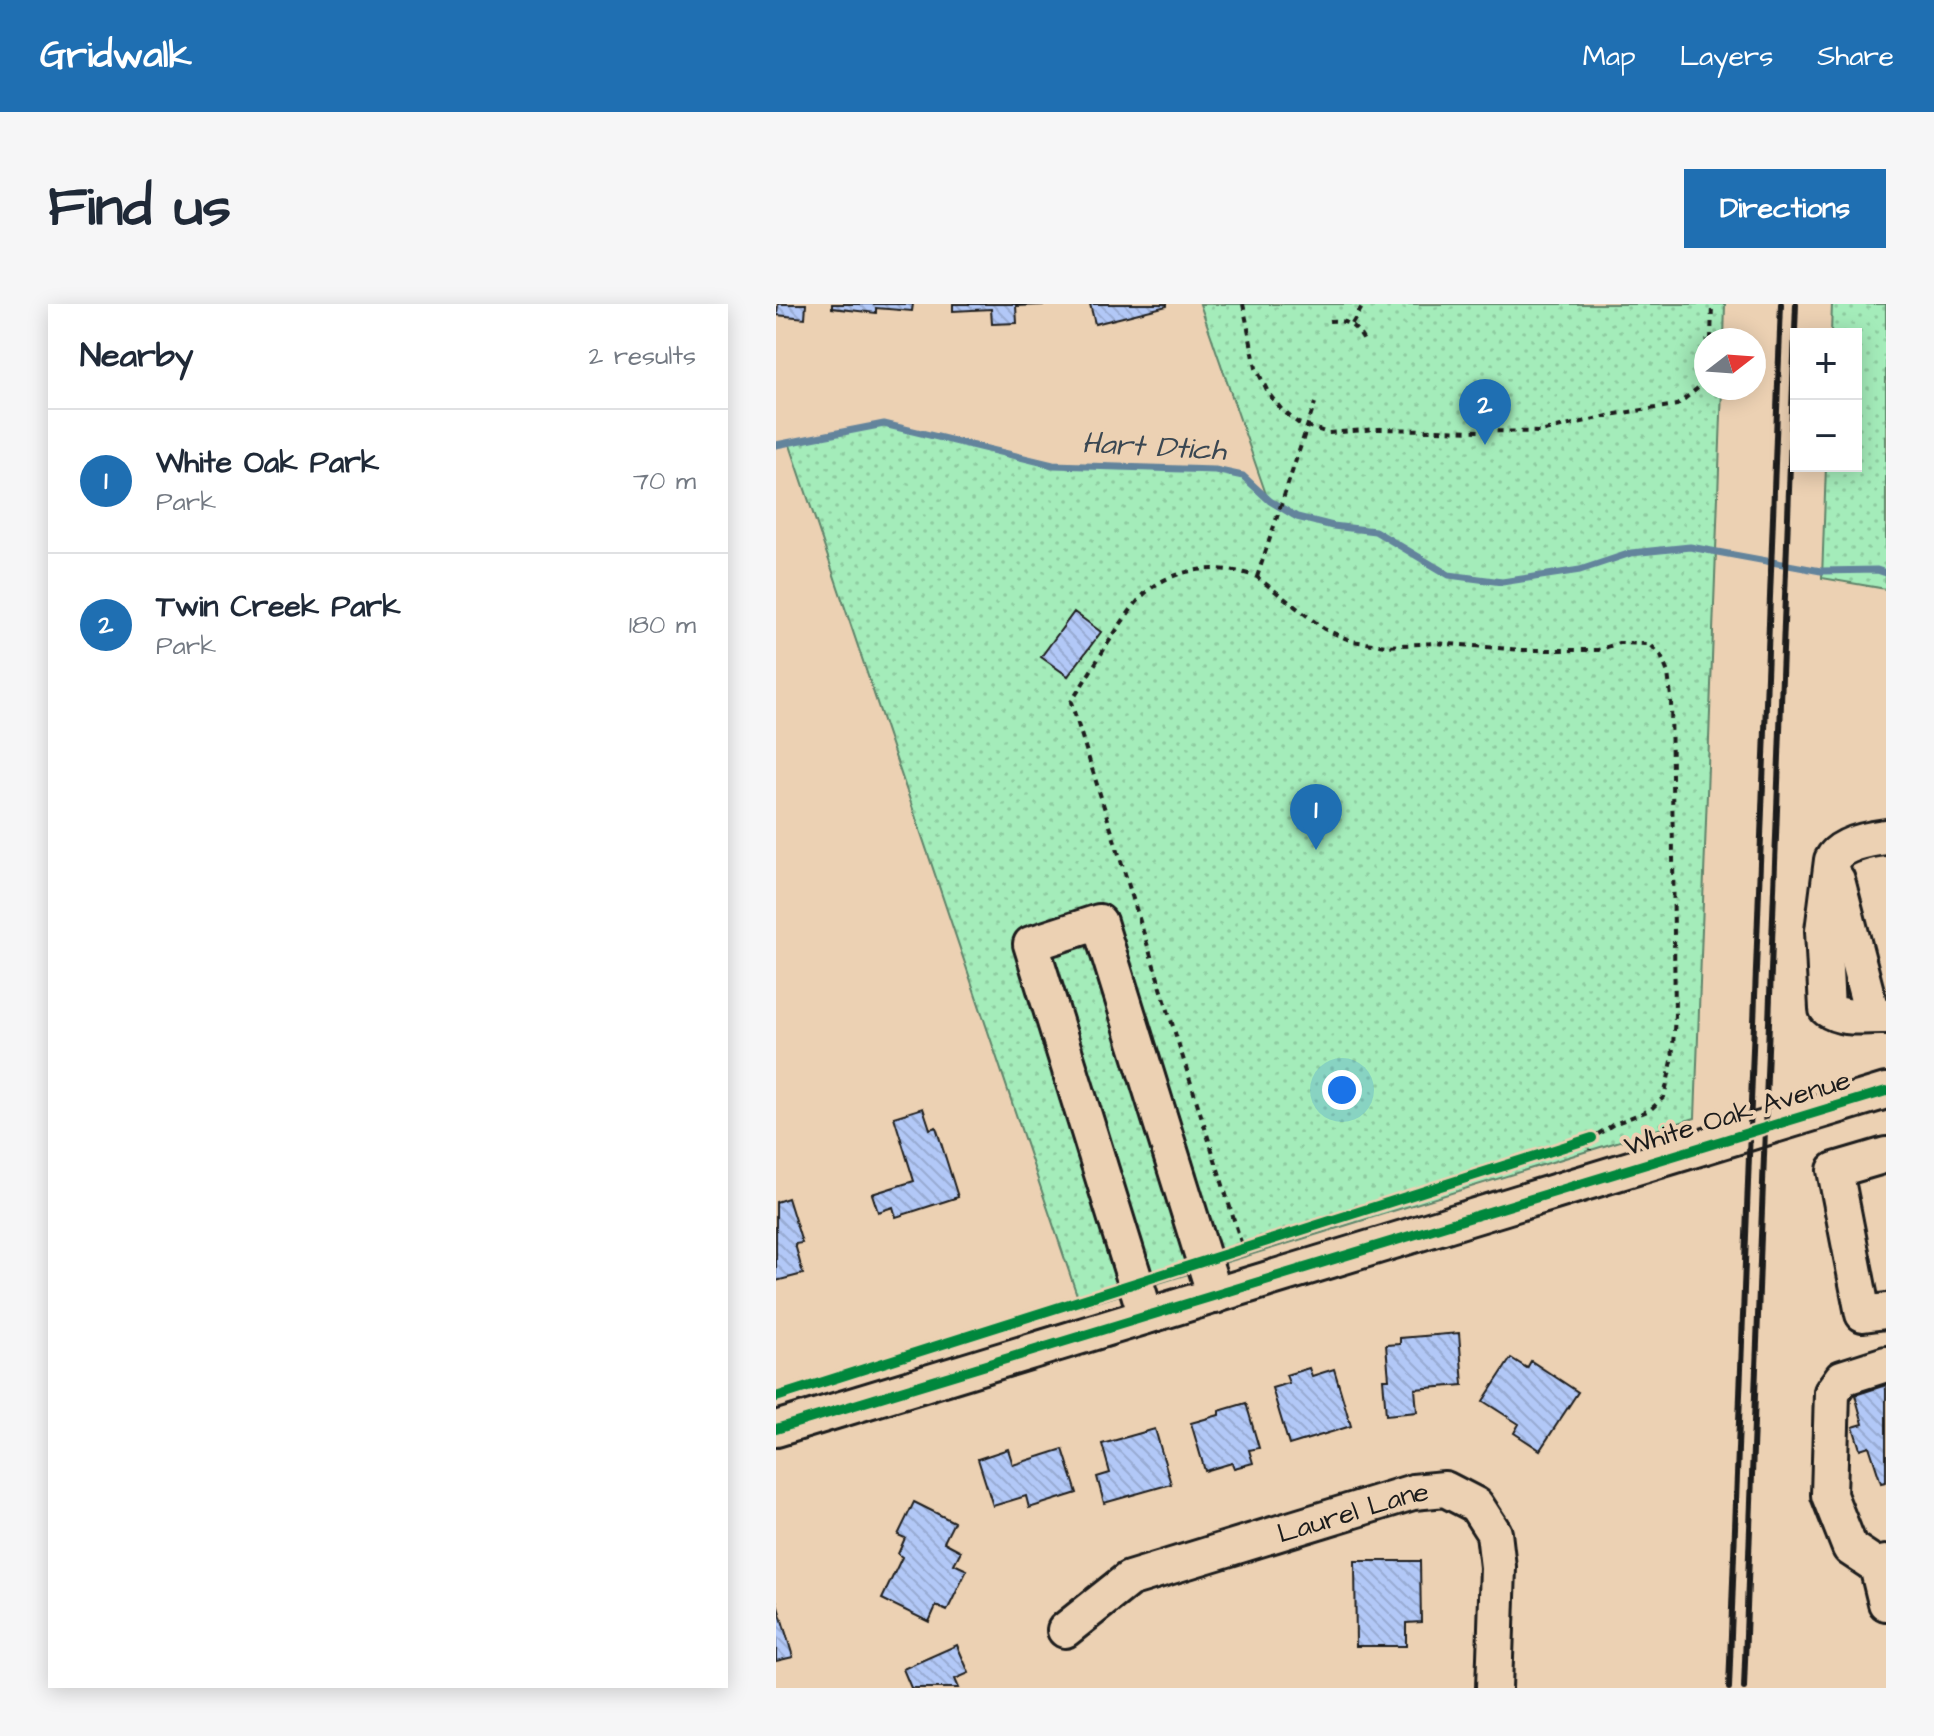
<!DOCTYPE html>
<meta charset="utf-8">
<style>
:root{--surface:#fff;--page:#f6f6f7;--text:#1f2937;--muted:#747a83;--line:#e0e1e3;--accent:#1f6fb2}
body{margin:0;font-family:"Architects Daughter",sans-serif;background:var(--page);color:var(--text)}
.controls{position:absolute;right:24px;top:24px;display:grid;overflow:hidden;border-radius:0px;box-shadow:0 4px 20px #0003}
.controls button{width:72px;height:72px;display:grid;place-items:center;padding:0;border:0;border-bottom:2px solid var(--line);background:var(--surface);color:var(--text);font:40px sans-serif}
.compass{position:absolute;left:918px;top:24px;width:72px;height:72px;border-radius:50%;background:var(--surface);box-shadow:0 4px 20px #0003;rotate:73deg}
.you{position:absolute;left:566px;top:786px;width:28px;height:28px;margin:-20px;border:6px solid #fff;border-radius:50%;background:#1a73e8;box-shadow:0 0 0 12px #1a73e833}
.badge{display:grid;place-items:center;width:52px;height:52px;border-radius:50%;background:var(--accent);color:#fff;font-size:26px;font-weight:700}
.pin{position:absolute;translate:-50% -66px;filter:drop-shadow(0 2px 4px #0008)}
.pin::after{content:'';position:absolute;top:42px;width:28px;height:24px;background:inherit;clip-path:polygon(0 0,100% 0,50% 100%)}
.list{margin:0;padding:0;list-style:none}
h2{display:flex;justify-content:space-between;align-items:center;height:104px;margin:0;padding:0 32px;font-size:34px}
h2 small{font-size:26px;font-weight:400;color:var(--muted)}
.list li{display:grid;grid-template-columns:52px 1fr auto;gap:24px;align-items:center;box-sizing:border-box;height:144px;padding:0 32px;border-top:2px solid var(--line)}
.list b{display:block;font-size:30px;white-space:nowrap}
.list p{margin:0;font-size:26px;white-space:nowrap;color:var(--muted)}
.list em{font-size:26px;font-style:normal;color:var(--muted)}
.map{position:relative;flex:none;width:1110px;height:1384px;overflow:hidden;border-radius:0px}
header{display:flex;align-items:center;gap:48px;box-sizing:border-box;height:112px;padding:0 40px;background:var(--accent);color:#fff}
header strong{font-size:38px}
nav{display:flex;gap:44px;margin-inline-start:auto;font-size:28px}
.intro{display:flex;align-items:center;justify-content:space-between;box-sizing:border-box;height:192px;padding:0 48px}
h1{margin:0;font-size:56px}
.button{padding:20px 36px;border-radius:0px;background:var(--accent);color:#fff;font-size:28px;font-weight:700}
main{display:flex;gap:48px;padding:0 48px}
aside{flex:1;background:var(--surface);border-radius:0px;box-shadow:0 4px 20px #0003}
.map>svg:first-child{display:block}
.park{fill:url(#park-dots);stroke:#60846b;stroke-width:2}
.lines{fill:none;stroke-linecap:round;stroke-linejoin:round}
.stream{stroke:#64849c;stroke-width:7}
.building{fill:url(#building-back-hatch);stroke:#1c1c1c;stroke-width:2}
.minor-casing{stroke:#1c1c1c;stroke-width:40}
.path{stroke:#1c1c1c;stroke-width:4;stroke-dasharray:6 6;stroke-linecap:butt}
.minor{stroke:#ecd1b3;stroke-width:34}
.rail{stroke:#1c1c1c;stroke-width:6}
.cycleway-casing{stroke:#ecd1b3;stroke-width:15}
.cycleway{stroke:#00873e;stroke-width:10}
.labels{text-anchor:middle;stroke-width:8;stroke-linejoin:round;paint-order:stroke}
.street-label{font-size:28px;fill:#1c1c1c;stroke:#ecd1b3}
.water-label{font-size:30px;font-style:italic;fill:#3a4752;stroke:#ecd1b3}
</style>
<header>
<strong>Gridwalk</strong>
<nav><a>Map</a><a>Layers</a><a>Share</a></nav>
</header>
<div class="intro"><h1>Find us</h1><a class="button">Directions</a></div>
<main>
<aside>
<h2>Nearby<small>2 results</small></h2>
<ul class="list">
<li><span class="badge">1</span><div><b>White Oak Park</b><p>Park</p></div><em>70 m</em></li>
<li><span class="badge">2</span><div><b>Twin Creek Park</b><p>Park</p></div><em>180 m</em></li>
</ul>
</aside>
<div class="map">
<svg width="1110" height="1384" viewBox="0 0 1110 1384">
<defs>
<pattern id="park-dots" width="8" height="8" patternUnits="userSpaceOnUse" patternTransform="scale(2)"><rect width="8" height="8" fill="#a4ecba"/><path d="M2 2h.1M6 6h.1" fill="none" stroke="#8dca9f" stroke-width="1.8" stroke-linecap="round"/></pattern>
<pattern id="building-back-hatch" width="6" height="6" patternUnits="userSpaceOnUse" patternTransform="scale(2)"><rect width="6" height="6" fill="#b2c8f7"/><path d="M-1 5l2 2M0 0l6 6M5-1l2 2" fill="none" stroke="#98abd3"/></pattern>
</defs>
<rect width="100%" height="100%" fill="#ecd1b3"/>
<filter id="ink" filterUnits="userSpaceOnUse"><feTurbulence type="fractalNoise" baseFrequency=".0125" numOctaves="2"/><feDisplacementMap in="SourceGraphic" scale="16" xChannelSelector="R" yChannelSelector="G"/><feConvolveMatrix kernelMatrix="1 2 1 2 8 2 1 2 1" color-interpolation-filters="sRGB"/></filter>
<g filter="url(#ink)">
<path class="park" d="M424,0H949L948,36H930V84H946L919,814L305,1003L13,138L108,120L277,161L439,166L467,172L492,196Z
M1056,0H1110V285L1046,274L1050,162H1080V30H1055Z"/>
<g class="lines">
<path class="stream" d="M0,141L108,120L277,161L439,166L467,172L494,197L521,213L557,222L599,227L673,271L726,278L804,266L855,249L914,243L1045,267L1101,266L1110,269"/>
</g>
<path class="building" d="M2,0H30L29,14L1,11Z
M56,0H137L136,7L100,4V9L56,4Z
M177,0H267V1L240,2L241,19L216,20L215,5L177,7Z
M314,0H391V2L319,20Z
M298,308L325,328L292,372L265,353Z
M147,804L154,825L160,823L182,893L120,913L117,903L102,908L96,890L138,877L118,813Z
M12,894L26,939L19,940L27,970L0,977V898Z
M683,1029L687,1081L639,1085L641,1108L610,1111L607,1075H613L610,1041L624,1040V1034Z
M735,1054L751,1064L755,1057L802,1088L764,1146L738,1129L743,1120L707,1097Z
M533,1064L536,1072L558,1065L575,1122L513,1141L496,1084L513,1079L510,1071Z
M1110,1081V1178L1105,1179L1093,1142L1084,1145L1077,1123L1087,1120L1079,1091Z
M470,1099L483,1144L473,1146L477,1159L458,1164L456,1159L429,1167L415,1119L443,1111V1107Z
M379,1125L395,1180L328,1199L321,1173L334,1169L326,1140Z
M232,1145L237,1161L287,1145L301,1189L253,1204L250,1192L217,1202L202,1155Z
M138,1198L178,1218L168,1238L185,1247L178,1260L191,1266L171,1307L160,1302L153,1318L106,1295L126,1253L122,1250L129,1234L122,1231Z
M579,1257H644L645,1318L630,1319V1342H580Z
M0,1296L17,1353L0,1357Z
M181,1341L193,1369L179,1375L183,1384H135L127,1365Z"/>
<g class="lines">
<defs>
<g id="minor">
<path d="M1110,533C1093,535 1064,540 1056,556L1047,627L1051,705C1068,717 1090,711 1110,712"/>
<path d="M1061,576L1096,711"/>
<path d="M1110,851L1059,866L1087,1010L1110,1007"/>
<path d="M370,1012L255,640L323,618L439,992"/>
<path d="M0,1125L1110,787"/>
<path d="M1110,1259L1101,1262L1110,1299"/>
<path d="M1101,1262L1074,1244L1053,1191L1056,1088L1066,1074L1110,1060"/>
<path id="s1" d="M289,1326L353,1275L637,1188L669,1185L700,1201L718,1229L722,1263L718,1384"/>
</g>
</defs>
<use href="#minor" class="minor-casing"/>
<path class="path" d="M467,0L480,64L493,90L506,106L522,119L552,129L600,125L764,128L840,110L901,101L922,84L930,65
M553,17C572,15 581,23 589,39
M576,20L588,0
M935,36L936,0
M481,273L539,99
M469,951L295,398C317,365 336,329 361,298C389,263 442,258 481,273L548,325L576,337L610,342L660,339L747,346H822L843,339L874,340L885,352L892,369L895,393L899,711L896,757L888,793L874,806L838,820L816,834L814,846"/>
<use href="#minor" class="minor"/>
<path class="rail" d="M953,1384L1005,0
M968,1384L1020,0"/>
<defs>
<path id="cycleway" d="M0,1093L816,834
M0,1125L1110,787"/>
</defs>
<use href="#cycleway" class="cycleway-casing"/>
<use href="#cycleway" class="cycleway"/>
</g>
</g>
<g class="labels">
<g class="street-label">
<text transform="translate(961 808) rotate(-17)" y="10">White Oak Avenue</text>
<text dy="10" stroke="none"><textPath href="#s1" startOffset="316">Laurel Lane</textPath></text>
</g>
<g class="water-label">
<text transform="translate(378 142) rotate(3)" y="10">Hart Dtich</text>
</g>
</g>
</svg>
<div class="controls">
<button>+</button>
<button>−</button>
</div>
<svg class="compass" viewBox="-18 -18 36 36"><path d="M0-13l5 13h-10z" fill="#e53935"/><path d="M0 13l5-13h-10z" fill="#747a83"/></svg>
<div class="you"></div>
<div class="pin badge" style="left:540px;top:546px">1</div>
<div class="pin badge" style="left:709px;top:141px">2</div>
</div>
</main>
